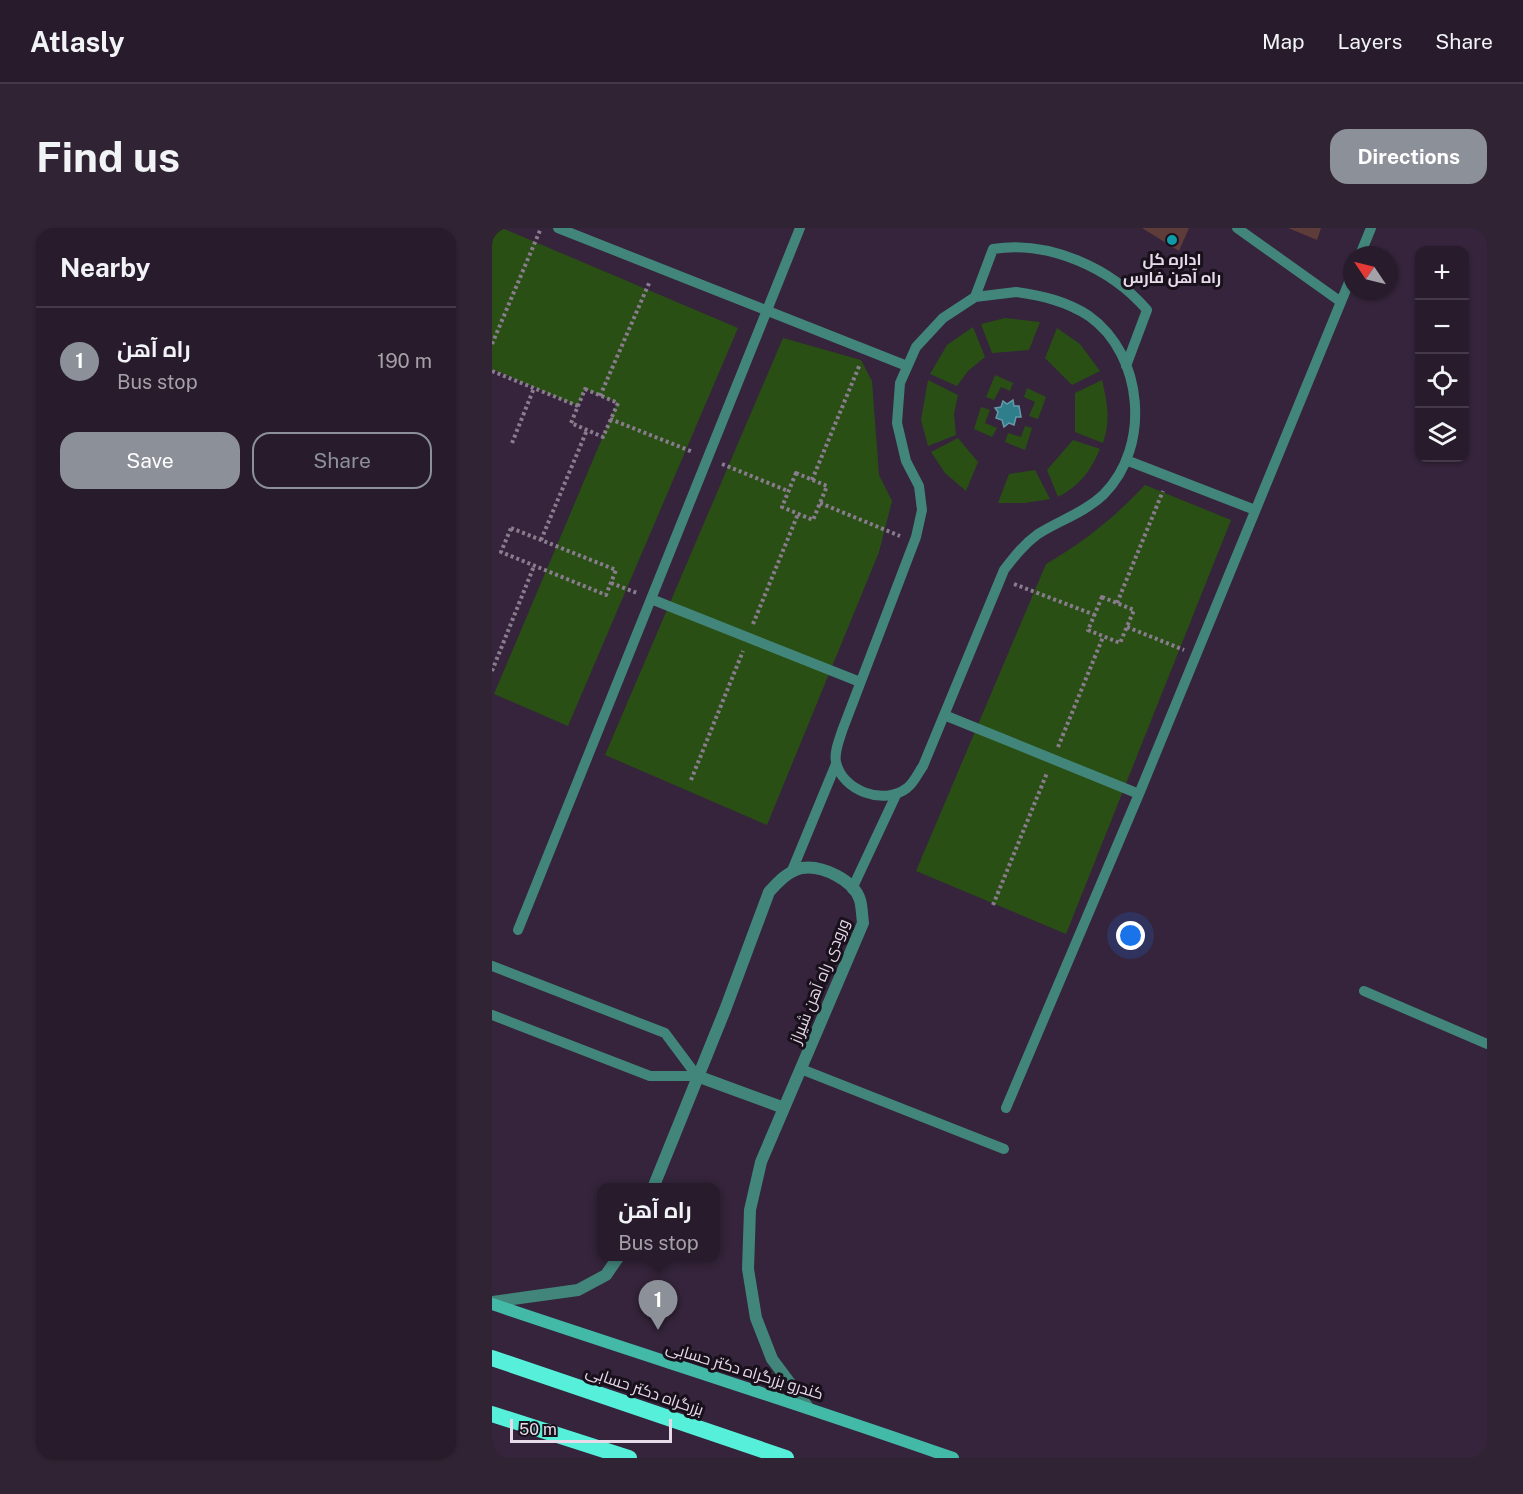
<!DOCTYPE html>
<meta charset="utf-8">
<style>
:root{--surface:#281b2c;--page:#302434;--text:#f1f3f6;--muted:#a5a1a9;--line:#443948;--accent:#8c9099}
body{margin:0;font-family:"Public Sans",Cairo,sans-serif;background:var(--page);color:var(--text)}
.controls{position:absolute;right:18px;top:18px;display:grid;overflow:hidden;border-radius:12px;box-shadow:0 2px 4px #0004}
.controls button{width:54px;height:54px;display:grid;place-items:center;padding:0;border:0;border-bottom:2px solid var(--line);background:var(--surface);color:var(--text);font:30px sans-serif}
.compass{position:absolute;left:851px;top:18px;width:54px;height:54px;border-radius:50%;background:var(--surface);box-shadow:0 2px 4px #0004;rotate:305deg}
.scale{position:absolute;left:18px;bottom:15px;width:162px;box-sizing:border-box;padding-left:6px;border:3px solid #e7dbea;border-top:0;font-size:16px;line-height:21px;white-space:nowrap;color:#e7dbea;-webkit-text-stroke:4px #18101b;paint-order:stroke}
.you{position:absolute;left:639px;top:708px;width:21px;height:21px;margin:-15px;border:4px solid #fff;border-radius:50%;background:#1a73e8;box-shadow:0 0 0 9px #1a73e833}
.badge{display:grid;place-items:center;width:39px;height:39px;border-radius:50%;background:var(--accent);color:#fff;font-size:20px;font-weight:700}
.pin{position:absolute;translate:-50% -50px;filter:drop-shadow(0 2px 3px #0008)}
.pin::after{content:'';position:absolute;top:32px;width:21px;height:18px;background:inherit;clip-path:polygon(0 0,100% 0,50% 100%)}
.popup{position:absolute;left:105px;top:955px;width:123px;height:78px;box-sizing:border-box;display:grid;place-content:center;border-radius:12px;background:var(--surface);filter:drop-shadow(0 2px 4px #0005);font-size:20px;white-space:nowrap;color:var(--muted)}
.popup b{font-size:22px;color:var(--text)}
.popup::after{content:'';position:absolute;left:50%;top:100%;margin-left:-12px;border:12px solid transparent;border-top-color:var(--surface)}
.list{margin:0;padding:0;list-style:none}
h2{display:flex;justify-content:space-between;align-items:center;height:78px;margin:0;padding:0 24px;font-size:26px}
h2 small{font-size:20px;font-weight:400;color:var(--muted)}
.list li{display:grid;grid-template-columns:39px 1fr auto;gap:18px;align-items:center;box-sizing:border-box;height:108px;padding:0 24px;border-top:2px solid var(--line)}
.list b{display:block;font-size:22px;white-space:nowrap}
.list p{margin:0;font-size:20px;white-space:nowrap;color:var(--muted)}
.list em{font-size:20px;font-style:normal;color:var(--muted)}
.actions{display:flex;gap:12px;padding:18px 24px}
.actions a{flex:1;padding:14px 0;border:2px solid var(--accent);border-radius:18px;text-align:center;font-size:21px;color:var(--accent)}
.actions .main{background:var(--accent);color:#fff}
.icon{flex:none;width:33px;height:33px;fill:none;stroke:currentColor;stroke-width:2;stroke-linecap:round;stroke-linejoin:round}
.map{position:relative;flex:none;width:995px;height:1230px;overflow:hidden;border-radius:18px}
header{display:flex;align-items:center;gap:36px;box-sizing:border-box;height:84px;padding:0 30px;background:var(--surface);border-bottom:2px solid var(--line)}
header strong{font-size:28px}
nav{display:flex;gap:33px;margin-inline-start:auto;font-size:21px}
.intro{display:flex;align-items:center;justify-content:space-between;box-sizing:border-box;height:144px;padding:0 36px}
h1{margin:0;font-size:42px}
.button{padding:15px 27px;border-radius:18px;background:var(--accent);color:#fff;font-size:21px;font-weight:700}
main{display:flex;gap:36px;padding:0 36px}
aside{flex:1;background:var(--surface);border-radius:18px;box-shadow:0 2px 4px #0004}
.map>svg:first-child{display:block}
.green{fill:#2a4f15}
.water{fill:#2e7e8c;stroke:#669aa8;stroke-width:1.5}
.building{fill:#5d3c39}
.lines{fill:none;stroke-linecap:round;stroke-linejoin:round}
.path{stroke:#8a7c8f;stroke-width:4;stroke-dasharray:3 3;stroke-linecap:butt}
.service{stroke:#42867b;stroke-width:10}
.minor{stroke:#42867b;stroke-width:12}
.secondary{stroke:#43b9a8;stroke-width:12}
.trunk{stroke:#56f0da;stroke-width:16}
.culture-dot{fill:#0f9aa8;stroke:#18101b;stroke-width:2}
.labels{text-anchor:middle;stroke-width:6;stroke-linejoin:round;paint-order:stroke}
.poi-label{font-size:16px;font-weight:bold;fill:#e7dbea;stroke:#18101b}
.street-label{font-size:16px;fill:#e7dbea;stroke:#18101b}
</style>
<header>
<strong>Atlasly</strong>
<nav><a>Map</a><a>Layers</a><a>Share</a></nav>
</header>
<div class="intro"><h1>Find us</h1><a class="button">Directions</a></div>
<main>
<aside>
<h2>Nearby<small></small></h2>
<ul class="list">
<li><span class="badge">1</span><div><b>راه آهن</b><p>Bus stop</p></div><em>190 m</em></li>
</ul>
<div class="actions"><a class="main">Save</a><a>Share</a></div>
</aside>
<div class="map">
<svg width="995" height="1230" viewBox="0 0 995 1230">
<rect width="100%" height="100%" fill="#35243b"/>
<path class="green" d="M0,0H10L246,100L76,498L2,466L125,175L93,161L86,178L0,141Z
M513,90L548,94L537,122L500,125L489,96Z
M481,99L493,129L476,143L465,158L438,146L455,117Z
M565,100L588,116L608,143L580,157L553,130Z
M291,110L369,132L380,153L387,247L400,273L387,324L275,597L113,527Z
M503,147L521,155L518,163L509,159L502,172L494,169Z
M436,152L466,167L462,186L464,207L436,218L429,192Z
M610,152C615,174 619,192 611,215L583,204V165Z
M535,160L554,169L546,191L537,188L543,174L532,169Z
M489,179L498,182L493,195L505,200L500,209L482,201Z
M533,198L540,200L533,222L513,214L516,205L529,209Z
M466,210L486,234L474,263L453,245L439,224Z
M581,212L608,221C598,244 588,257 566,269L555,242Z
M543,242L558,271L533,275H506L517,246Z
M653,257L739,292L574,706L424,643L554,336C592,314 623,289 653,257Z"/>
<path class="water" d="M521,172L522,178H527L529,189H524L522,197L517,195L512,199L510,192L504,190L506,184L503,180L509,179L511,173L515,176Z"/>
<path class="building" d="M650,0H697L687,23Z
M796,0H829L825,12Z"/>
<g class="lines">
<path class="path" d="M0,116L49,0
M0,143L86,178
M93,161L126,175L111,209L79,195Z
M108,168L158,53
M118,191L201,224
M20,215L42,160
M230,236L296,263
M304,245L335,258L321,292L290,279Z
M320,252L368,136
M328,275L408,308
M19,300L124,342L114,367L9,324Z
M49,312L95,202
M119,355L145,365
M522,356L603,387
M610,369L642,382L628,415L596,402Z
M625,375L671,263
M261,396L306,286
M635,399L692,422
M0,443L42,338
M566,519L611,409
M199,552L251,423
M501,677L555,545"/>
<path class="service" d="M66,0L415,138
M745,0L849,74
M868,27L879,0
M524,64C551,68 574,73 597,88C652,127 659,219 612,266C592,285 568,292 546,306C532,316 522,329 512,342L431,538C426,545 422,555 415,560C392,578 350,563 344,534C342,524 347,513 350,503L424,309L430,282L427,258L414,233L405,195L408,155L424,119L451,90L483,69Z
M483,69L501,21C557,12 619,40 655,82L634,138
M634,232L763,282
M159,371L368,454
M452,487L647,566L860,47
M299,645L344,536
M360,661L404,567
M26,702L308,0
M0,738L173,805L205,848
M872,763L995,816
M0,787L158,848H205
M309,841L512,921
M514,880L647,566"/>
<path class="minor" d="M205,848L292,880
M161,960L233,782L277,664C286,654 296,643 310,640C330,637 362,652 368,672C370,679 370,688 371,695L269,934L258,982L256,1041L264,1090L280,1131L315,1178
M0,1074L86,1062L114,1047L127,1028"/>
<path class="secondary" d="M0,1076C154,1128 308,1176 461,1230"/>
<path class="trunk" d="M0,1130L294,1230
M0,1186L137,1230"/>
</g>
<circle class="culture-dot" cx="680" cy="12" r="6"/>
<g class="labels">
<g class="poi-label">
<text x="680" y="37">اداره کل<tspan x="680" dy="18">راه آهن فارس</tspan></text>
</g>
<g class="street-label">
<text transform="translate(327 753) rotate(-68)" y="6">ورودی راه آهن شیراز</text>
<text transform="translate(253 1142) rotate(17)" y="6">کندرو بزرگراه دکتر حسابی</text>
<text transform="translate(153 1162) rotate(19)" y="6">بزرگراه دکتر حسابی</text>
</g>
</g>
</svg>
<div class="controls">
<button>+</button>
<button>−</button>
<button><svg class="icon" aria-label="locate" viewBox="0 0 24 24"><circle cx="12" cy="12" r="6"/><path d="M12 2v4M12 18v4M2 12h4M18 12h4"/></svg></button>
<button><svg class="icon" aria-label="layers" viewBox="0 0 24 24"><path d="M12 4l9 5-9 5-9-5zM3 14l9 5 9-5"/></svg></button>
</div>
<svg class="compass" viewBox="-18 -18 36 36"><path d="M0-13l5 13h-10z" fill="#e53935"/><path d="M0 13l5-13h-10z" fill="#a5a1a9"/></svg>
<div class="scale">50 m</div>
<div class="you"></div>
<div class="pin badge" style="left:166px;top:1102px">1</div>
<div class="popup"><b>راه آهن</b>Bus stop</div>
</div>
</main>
